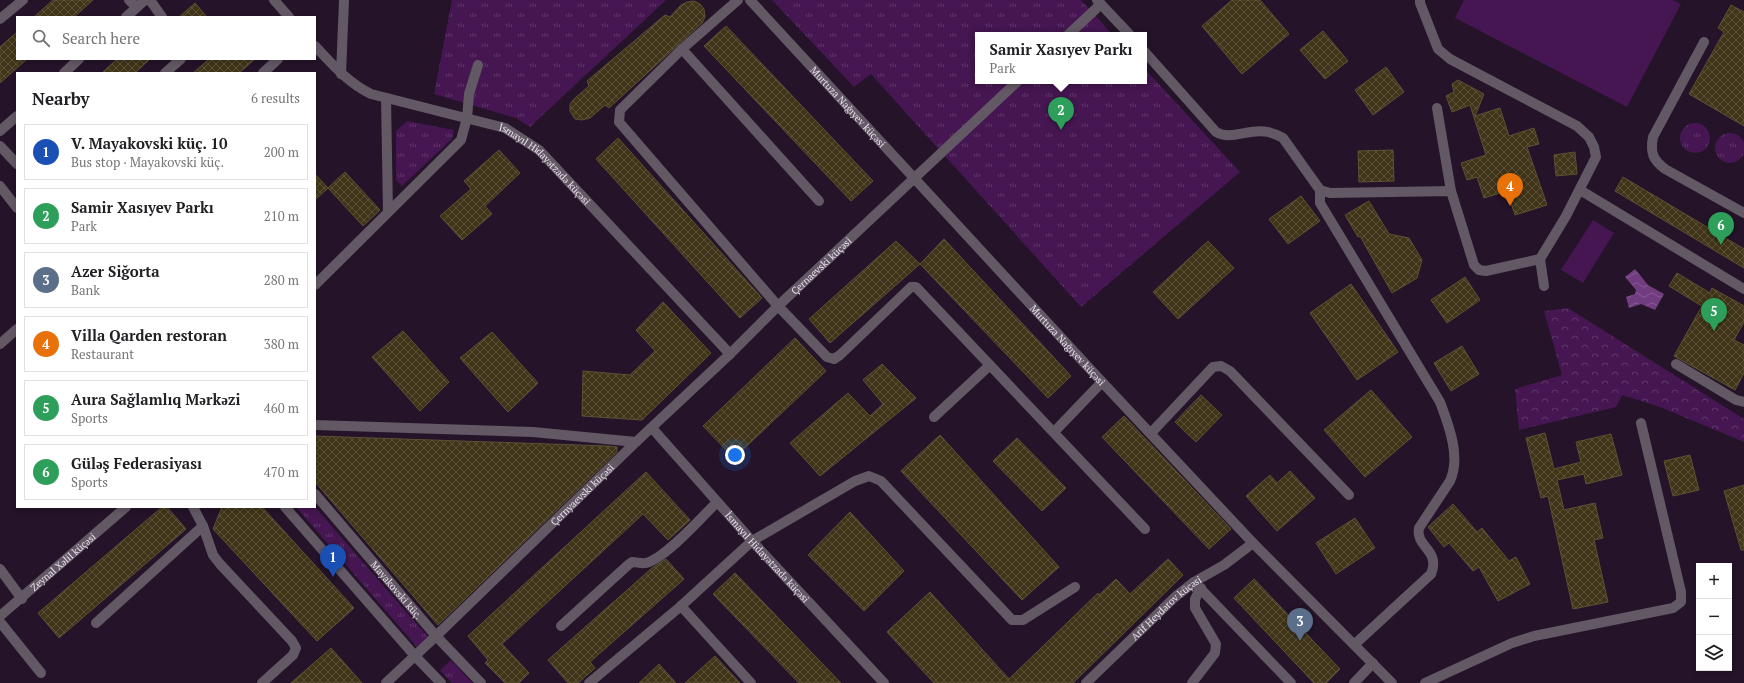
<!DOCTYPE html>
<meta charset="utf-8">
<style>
:root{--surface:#fff;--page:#f2f2f2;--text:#202124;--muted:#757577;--line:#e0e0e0;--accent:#b45309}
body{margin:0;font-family:"PT Serif",serif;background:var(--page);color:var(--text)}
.controls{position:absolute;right:12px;bottom:12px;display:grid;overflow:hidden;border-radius:0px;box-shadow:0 2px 6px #0003}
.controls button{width:36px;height:36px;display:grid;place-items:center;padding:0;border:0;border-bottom:1px solid var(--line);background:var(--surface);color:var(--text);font:20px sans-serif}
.you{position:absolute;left:735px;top:455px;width:14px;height:14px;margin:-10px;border:3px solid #fff;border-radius:50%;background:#1a73e8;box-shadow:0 0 0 6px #1a73e833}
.badge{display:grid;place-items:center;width:26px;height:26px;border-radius:50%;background:var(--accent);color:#fff;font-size:13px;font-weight:700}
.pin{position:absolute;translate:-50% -33px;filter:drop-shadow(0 1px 2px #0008)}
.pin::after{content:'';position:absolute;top:21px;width:14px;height:12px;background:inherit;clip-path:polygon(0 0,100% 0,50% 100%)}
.popup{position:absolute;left:975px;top:32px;width:172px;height:52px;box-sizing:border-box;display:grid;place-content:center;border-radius:0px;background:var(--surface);filter:drop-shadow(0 1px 3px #0005);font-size:13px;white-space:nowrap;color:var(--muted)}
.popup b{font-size:15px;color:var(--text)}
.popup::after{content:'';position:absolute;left:50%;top:100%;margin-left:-8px;border:8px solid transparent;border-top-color:var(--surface)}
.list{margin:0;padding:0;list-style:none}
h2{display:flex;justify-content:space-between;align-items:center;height:52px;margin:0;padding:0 16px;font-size:17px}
h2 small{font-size:13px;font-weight:400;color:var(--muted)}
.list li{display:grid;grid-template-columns:26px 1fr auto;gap:12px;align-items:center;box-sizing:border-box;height:56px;margin:0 8px 8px;padding:0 8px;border:1px solid var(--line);border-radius:0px}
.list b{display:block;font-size:15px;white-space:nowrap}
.list p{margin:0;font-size:13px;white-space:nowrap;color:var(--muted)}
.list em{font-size:13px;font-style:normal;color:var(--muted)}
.icon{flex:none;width:22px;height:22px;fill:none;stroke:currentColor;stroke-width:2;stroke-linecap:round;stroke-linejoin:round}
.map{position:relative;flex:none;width:1744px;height:683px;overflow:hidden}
.search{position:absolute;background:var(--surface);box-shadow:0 2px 6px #0003;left:16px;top:16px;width:300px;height:44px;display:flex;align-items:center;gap:10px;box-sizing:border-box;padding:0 14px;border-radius:0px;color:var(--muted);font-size:15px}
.panel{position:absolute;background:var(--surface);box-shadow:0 2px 6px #0003;left:16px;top:72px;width:300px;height:436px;border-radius:0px}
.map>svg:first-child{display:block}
.grass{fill:url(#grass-tufts)}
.forest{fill:url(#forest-crowns)}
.pitch{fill:#451651}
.water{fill:url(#water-waves)}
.building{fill:url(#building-cross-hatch);stroke:#5d5133}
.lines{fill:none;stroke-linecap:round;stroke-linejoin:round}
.minor{stroke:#625964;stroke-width:10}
.labels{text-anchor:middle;stroke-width:4;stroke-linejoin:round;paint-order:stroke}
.street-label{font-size:10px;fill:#ece0ef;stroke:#241329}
</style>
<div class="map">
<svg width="1744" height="683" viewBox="0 0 1744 683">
<defs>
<pattern id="grass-tufts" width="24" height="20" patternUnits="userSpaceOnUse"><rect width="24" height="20" fill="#451651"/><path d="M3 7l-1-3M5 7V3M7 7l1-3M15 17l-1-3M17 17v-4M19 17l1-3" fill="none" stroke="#60386a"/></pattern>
<pattern id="forest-crowns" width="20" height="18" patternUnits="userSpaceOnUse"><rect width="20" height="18" fill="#451651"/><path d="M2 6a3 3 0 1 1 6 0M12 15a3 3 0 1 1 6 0" fill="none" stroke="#60386a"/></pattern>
<pattern id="water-waves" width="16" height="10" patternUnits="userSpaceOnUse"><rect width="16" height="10" fill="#723c80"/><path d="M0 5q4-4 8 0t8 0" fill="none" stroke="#865892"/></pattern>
<pattern id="building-cross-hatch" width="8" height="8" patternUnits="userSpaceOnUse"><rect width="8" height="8" fill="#403518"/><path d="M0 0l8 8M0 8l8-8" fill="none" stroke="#5c523a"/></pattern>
</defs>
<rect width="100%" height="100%" fill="#241329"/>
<path class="grass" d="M452,0H666L530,127L516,118L434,94Z
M772,0H1081L1113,35H978V81H1144V68L1240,172L1081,307L871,74L854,87Z
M407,121L454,130L452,139L402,186L396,180V131Z
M1680 138a15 15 0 1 1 30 0a15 15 0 1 1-30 0Z
M1715 148a15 15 0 1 1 30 0a15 15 0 1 1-30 0Z
M296,507H315L428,637L417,647Z
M451,660L472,683H452L440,670Z"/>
<path class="forest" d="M1568,308L1744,419V442L1660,407L1622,395L1616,407L1519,430L1515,389L1562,375L1544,311Z"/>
<path class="pitch" d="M1464,0H1673L1681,4L1627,107L1455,18Z
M1593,220L1614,233L1583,283L1561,270Z"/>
<path class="water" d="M1635,269L1648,285L1664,294L1655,310L1641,304L1629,308L1626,297L1635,294L1636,290L1625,277Z"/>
<path class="building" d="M53,0H93L74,17H34Z
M1232,0H1260L1289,34L1242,74L1202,26Z
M694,1L700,4L704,9L705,17L702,23L609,108L605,105L590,118L582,120L575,119L570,111V104L574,99L589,86L587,81L665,15L670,17L681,5L687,2Z
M195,3L207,17H179Z
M1731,5L1744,12V126L1689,94L1724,32L1718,28Z
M726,26L873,181L851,201L704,46Z
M1323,31L1348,61L1325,79L1300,50Z
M17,32V59H27L0,83V47Z
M117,59H150L135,73H102Z
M209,59H255L239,73H193Z
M1386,67L1404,92L1373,115L1355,90Z
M1458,80L1484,94L1475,116L1500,108L1509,136L1534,128L1539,144L1527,147L1547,205L1515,215L1507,191L1484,198L1477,177L1467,180L1461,163L1486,155L1470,105L1452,112L1446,96L1454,92L1452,84Z
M618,138L762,298L740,318L596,159Z
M499,150L520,173L485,206L492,214L462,240L440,216L471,189L464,181Z
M1393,150L1394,181L1359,182L1358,151Z
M1575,152L1577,174L1556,176L1554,155Z
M345,172L380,210L363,226L328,188L315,200V174L328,188Z
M1623,177L1744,249V268L1615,191Z
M1301,196L1320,221L1288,244L1269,219Z
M1369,201L1389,234L1409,238L1422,260L1417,278L1392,293L1360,236L1358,237L1345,215Z
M944,239L1071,376L1048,398L920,264Z
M896,241L920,264L830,343L809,319Z
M1208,241L1234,268L1178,319L1153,292Z
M1677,273L1710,293L1712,288L1744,306V322L1734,340L1744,345V373L1735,390L1674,356L1702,306L1669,286Z
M1465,277L1480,300L1447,323L1431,300Z
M1351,284L1398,352L1357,380L1310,313Z
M663,302L711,353L642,420L582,416L583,371L630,375L655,351L636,330Z
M403,331L449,382L420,411L372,357Z
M492,332L538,383L508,412L460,358Z
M795,338L826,371L734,458L703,426Z
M1462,346L1479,374L1451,391L1434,363Z
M882,364L916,398L820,476L790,443L848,393L870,416L883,404L863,380Z
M1371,390L1412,437L1365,477L1324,430Z
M1201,395L1222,415L1196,442L1175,422Z
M1124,416L1231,529L1209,549L1102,437Z
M1545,433L1554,469L1581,462L1576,442L1611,434L1622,475L1586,484L1584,474L1557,480L1564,510L1595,503L1603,538L1594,540L1608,602L1573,609L1548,496L1541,498L1526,438Z
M940,435L1059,567L1022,600L901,471Z
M315,436L607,446L617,447V452L438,625L315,482Z
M1017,438L1066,488L1042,511L993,461Z
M1690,455L1699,490L1673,496L1664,461Z
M1290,471L1315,498L1277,531L1246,496L1270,475L1277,483Z
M646,472L690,520L668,540L643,514L502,644L529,673L519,683H505L485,663L488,660L468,636Z
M1744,485V550H1741L1724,491Z
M1453,504L1477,532L1482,528L1509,561L1516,557L1530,584L1498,601L1479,567L1473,571L1449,543L1444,547L1428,527Z
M162,507H167L186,529L59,638L38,613Z
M222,507H262L354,608L317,641L213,529Z
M850,512L904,571L864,611L808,555Z
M1355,518L1375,548L1336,574L1316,543Z
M666,559L684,579L590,662L595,668L578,683H568L548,660L652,568Z
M1168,559L1183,575L1073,683H934L887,632L930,592L1009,679L1098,593L1099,595L1116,579L1130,594Z
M735,573L841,683H799L713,594Z
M1254,579L1340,669L1326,683H1314L1234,598Z
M331,648L362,683H291Z
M715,656L740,683H685Z
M659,664L676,683H639Z"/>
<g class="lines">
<g class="minor">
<path d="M129,0L136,7"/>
<path d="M150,0L162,17"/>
<path d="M274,0L289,17"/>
<path d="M738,0L682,49L620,110L619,122L778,306L827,357L834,359L840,355L911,287H916L1145,529"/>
<path id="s1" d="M750,0L1102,382L1253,543L1392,683"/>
<path d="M1097,0L1130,35"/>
<path d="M126,17L145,0"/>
<path d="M0,19L23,0"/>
<path d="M1068,35L1101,4"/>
<path d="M1704,42L1653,137C1650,153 1653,160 1665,169L1744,213"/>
<path id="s2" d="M315,46C332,64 348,83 371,94L505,128L539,150L730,354"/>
<path d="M682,49L819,201"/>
<path d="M1144,51L1216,132C1235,143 1255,121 1283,138L1320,190L1330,193L1451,191L1474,265L1479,270L1486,271L1540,259L1566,216L1596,157L1594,147L1589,137L1577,126L1450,59L1438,49L1420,3V0"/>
<path d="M64,73L79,59"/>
<path d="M165,73L181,59"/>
<path d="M263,73L278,59"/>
<path d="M341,74L344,0"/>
<path d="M386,98L388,212"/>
<path d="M1437,108L1451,191"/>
<path d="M0,131L17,116"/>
<path d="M0,146L17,164"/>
<path d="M0,186L17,208"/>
<path d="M1320,190V203L1440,402C1449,426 1461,457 1450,481L1419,528C1415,547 1441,550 1431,574L1355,644"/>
<path d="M1580,190L1744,289"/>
<path d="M1540,259L1544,286"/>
<path d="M315,285L461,140L467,118L469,94L478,65"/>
<path d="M0,344L17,329"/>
<path d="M1676,364L1736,400L1744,402"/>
<path d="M934,417L990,365"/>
<path d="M315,425L533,432L636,442"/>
<path id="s3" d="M652,428L752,541L884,683"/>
<path d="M1054,432L1102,382"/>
<path d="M1151,433L1213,367L1221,366L1230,371L1349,495"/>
<path id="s4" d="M315,494L436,636L481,683"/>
<path d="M285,507L415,656L441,683"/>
<path d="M203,526L213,555L220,564L292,641L296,648L293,655L262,683"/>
<path d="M0,569L22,599"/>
<path d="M1194,582L1291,683"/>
<path d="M681,606L751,683"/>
<path id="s5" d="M0,616L126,507"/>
<path d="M0,622L41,673"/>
<path d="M96,623L203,526L193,507"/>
<path d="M561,626L628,565L632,562C637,562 641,564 645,563C663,561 703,516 717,502"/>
<path id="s6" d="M386,683L436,636L636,442L730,354L778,306L1018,81"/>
<path d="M589,683L681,606L752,541L855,481L869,476L881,481L1012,620H1023L1075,587"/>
<path id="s7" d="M1086,683L1175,597L1194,582L1224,565L1253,543"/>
<path d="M1192,683L1215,653L1216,644L1195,608V599L1201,588"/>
<path d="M1354,683L1373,663"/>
<path d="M1425,683L1512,643L1534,636L1673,608L1681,602V592L1641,423"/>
</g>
</g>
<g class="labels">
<g class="street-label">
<text dy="4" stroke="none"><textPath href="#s1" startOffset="145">Murtuza Nağıyev küçəsi</textPath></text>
<text dy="4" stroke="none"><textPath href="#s2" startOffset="266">İsmayıl Hidayətzadə küçəsi</textPath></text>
<text dy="4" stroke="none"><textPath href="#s6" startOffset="603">Çernaevski küçəsi</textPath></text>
<text dy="4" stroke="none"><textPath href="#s1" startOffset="469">Murtuza Nağıyev küçəsi</textPath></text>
<text dy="4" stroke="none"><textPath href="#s6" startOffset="272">Çernyaevski küçəsi</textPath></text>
<text dy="4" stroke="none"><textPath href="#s3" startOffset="173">İsmayıl Hidayətzadə küçəsi</textPath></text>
<text dy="4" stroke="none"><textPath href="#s5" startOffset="83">Zeynal Xəlil küçəsi</textPath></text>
<text dy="4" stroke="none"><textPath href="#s4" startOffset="126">Mayakovski küç.</textPath></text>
<text dy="4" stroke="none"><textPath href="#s7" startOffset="110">Arif Heydərov küçəsi</textPath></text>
</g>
</g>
</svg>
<div class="controls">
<button>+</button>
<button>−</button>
<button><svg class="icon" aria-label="layers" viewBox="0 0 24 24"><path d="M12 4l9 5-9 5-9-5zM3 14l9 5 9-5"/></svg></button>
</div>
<div class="you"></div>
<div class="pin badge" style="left:333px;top:577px;background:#1a4fb4">1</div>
<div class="pin badge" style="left:1061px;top:130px;background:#2e9e5b">2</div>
<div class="popup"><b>Samir Xasıyev Parkı</b>Park</div>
<div class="pin badge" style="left:1300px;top:641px;background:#5c6f8a">3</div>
<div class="pin badge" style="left:1510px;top:206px;background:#e8710a">4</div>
<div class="pin badge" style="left:1714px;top:331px;background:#2e9e5b">5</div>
<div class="pin badge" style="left:1721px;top:245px;background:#2e9e5b">6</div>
<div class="search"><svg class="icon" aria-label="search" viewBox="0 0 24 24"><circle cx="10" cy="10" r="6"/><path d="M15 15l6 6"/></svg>Search here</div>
<section class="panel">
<h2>Nearby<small>6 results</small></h2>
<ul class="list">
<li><span class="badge" style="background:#1a4fb4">1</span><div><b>V. Mayakovski küç. 10</b><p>Bus stop · Mayakovski küç.</p></div><em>200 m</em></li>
<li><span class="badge" style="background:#2e9e5b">2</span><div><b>Samir Xasıyev Parkı</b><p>Park</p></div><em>210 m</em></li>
<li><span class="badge" style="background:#5c6f8a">3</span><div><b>Azer Siğorta</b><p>Bank</p></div><em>280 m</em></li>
<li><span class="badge" style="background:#e8710a">4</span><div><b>Villa Qarden restoran</b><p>Restaurant</p></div><em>380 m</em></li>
<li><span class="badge" style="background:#2e9e5b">5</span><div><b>Aura Sağlamlıq Mərkəzi</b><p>Sports</p></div><em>460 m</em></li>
<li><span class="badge" style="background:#2e9e5b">6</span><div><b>Güləş Federasiyası</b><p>Sports</p></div><em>470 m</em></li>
</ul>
</section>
</div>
